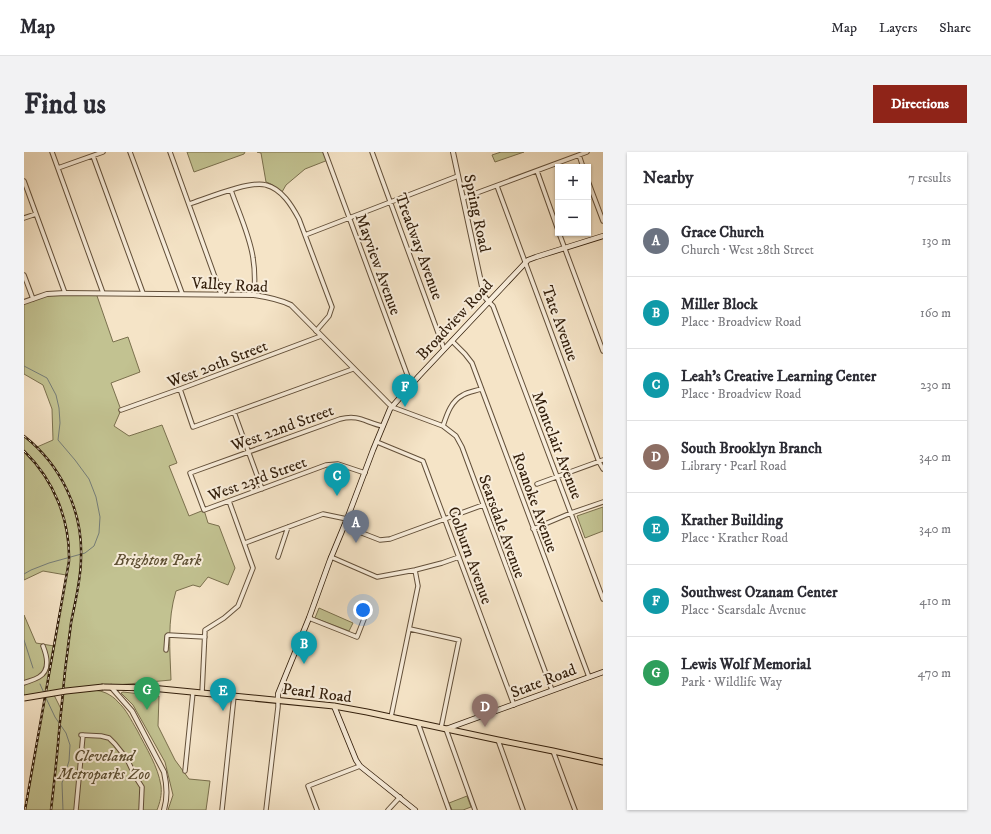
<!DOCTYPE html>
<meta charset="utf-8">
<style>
:root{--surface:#fff;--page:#f2f2f3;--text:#2b2b33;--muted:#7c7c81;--line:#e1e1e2;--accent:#8f2418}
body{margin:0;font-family:"IM FELL DW Pica",serif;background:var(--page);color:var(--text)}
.controls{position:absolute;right:12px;top:12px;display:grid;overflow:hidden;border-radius:0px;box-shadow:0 1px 3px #0004}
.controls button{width:36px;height:36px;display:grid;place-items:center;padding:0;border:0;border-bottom:1px solid var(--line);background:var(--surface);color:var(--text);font:20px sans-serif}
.you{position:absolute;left:339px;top:458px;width:14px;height:14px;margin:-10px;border:3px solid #fff;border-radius:50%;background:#1a73e8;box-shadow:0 0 0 6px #1a73e833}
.badge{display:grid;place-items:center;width:26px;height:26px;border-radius:50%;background:var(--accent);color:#fff;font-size:13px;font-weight:700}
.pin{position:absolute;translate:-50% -33px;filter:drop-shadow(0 1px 2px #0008)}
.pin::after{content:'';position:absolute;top:21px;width:14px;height:12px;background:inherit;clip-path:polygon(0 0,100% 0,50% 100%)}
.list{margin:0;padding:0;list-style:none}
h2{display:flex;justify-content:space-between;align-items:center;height:52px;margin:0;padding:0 16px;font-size:17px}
h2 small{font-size:13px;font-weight:400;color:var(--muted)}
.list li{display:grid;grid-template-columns:26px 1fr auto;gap:12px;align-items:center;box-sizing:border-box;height:72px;padding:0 16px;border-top:1px solid var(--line)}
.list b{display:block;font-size:15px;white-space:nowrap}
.list p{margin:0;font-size:13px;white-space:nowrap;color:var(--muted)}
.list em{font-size:13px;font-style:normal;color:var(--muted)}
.map{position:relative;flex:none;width:579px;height:658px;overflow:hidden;border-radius:0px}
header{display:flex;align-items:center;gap:24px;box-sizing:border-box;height:56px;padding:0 20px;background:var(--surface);border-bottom:1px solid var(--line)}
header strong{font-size:19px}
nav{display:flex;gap:22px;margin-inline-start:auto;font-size:14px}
.intro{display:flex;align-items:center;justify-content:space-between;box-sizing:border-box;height:96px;padding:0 24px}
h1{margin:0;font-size:28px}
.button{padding:10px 18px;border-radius:0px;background:var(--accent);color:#fff;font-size:14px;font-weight:700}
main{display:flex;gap:24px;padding:0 24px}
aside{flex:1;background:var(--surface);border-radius:0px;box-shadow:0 1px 3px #0004}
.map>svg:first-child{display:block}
.green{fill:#c2c291;stroke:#7a704e}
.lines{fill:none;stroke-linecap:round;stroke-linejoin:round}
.stream{stroke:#757d78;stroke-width:1}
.minor-casing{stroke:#63503a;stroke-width:5.5}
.tertiary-casing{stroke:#63503a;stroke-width:6}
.secondary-casing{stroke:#321e0b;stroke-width:6}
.primary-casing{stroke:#321e0b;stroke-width:7}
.minor{stroke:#f8eddb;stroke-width:3.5}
.tertiary{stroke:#f8eddb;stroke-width:4}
.secondary{stroke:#f8eddb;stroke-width:4.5}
.primary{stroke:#f5e4c7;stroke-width:5}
.rail-casing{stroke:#321e0b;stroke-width:2.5}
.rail{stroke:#f8eddb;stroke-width:1;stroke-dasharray:3;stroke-linecap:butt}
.primary-bridge-casing{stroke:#321e0b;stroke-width:7;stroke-linecap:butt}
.primary-bridge{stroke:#f5e4c7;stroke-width:5}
.labels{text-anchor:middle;stroke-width:4;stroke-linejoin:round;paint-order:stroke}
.street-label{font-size:16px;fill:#321e0b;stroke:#f8eddb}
.park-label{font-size:16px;font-style:italic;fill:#5d4f33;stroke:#f8eddb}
</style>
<header>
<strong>Map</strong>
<nav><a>Map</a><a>Layers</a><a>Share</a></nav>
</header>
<div class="intro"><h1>Find us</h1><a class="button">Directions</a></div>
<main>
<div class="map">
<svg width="579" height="658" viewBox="0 0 579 658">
<rect width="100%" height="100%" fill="#f5e4c7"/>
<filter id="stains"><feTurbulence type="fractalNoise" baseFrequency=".005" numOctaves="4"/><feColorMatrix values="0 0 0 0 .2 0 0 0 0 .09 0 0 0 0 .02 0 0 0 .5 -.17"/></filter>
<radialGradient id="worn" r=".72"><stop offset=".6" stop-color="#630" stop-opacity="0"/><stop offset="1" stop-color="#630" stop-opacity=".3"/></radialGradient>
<path class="green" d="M163,0H221L220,2L170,20Z
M233,0H301L304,8L281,17L262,33L258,40L247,32L242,30L237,1Z
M477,0H500L471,10L468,3Z
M72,141L89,190L104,185L116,220L87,231L97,258L90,274L105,284L138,273L153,311L145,314L165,364L180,358L184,371L195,374L211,416L204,433L184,425L176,435L169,433L152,439C143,468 146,499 147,528L72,535L29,541L38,559L40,541C53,540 69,535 82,541C86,543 91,546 94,550C102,557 107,568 113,578C122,596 134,614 137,634C138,643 136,650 133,658H0L1,657L20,553V543L0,546V463L12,491L30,494L42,423L19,419L0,428V284L13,295L29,288L28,257L19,233L0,222V150L23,142Z
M579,355V379L561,386L553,364Z
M295,456L329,471L325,479L291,466Z
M99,540L135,544L134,574L151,608L165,627L186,629L182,658H144L149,643L141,610L109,553L97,541Z
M443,644L447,655L439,658H428L425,651Z"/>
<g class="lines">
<path class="stream" d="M0,214L23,226L32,243L35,256L36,271L34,288L51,308L65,327L72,345L76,365L75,381L70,394L61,401L25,411L7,418L0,422
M0,488L9,516
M16,532L20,541
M21,544L31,565L42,581L46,593L45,609L38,631L39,658"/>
<defs>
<path id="minor" d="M28,0L79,141
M106,0L158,141
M146,0L197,142
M301,0L387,233
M348,0L420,197
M555,3L559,15
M69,4L119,141
M34,16L79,0
M513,19L534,78
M0,29L41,141
M564,29L579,69
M473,34L575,310L579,317
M207,38C214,59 226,84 229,106C231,118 231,130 230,143
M439,46L563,0
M165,52C181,47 226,28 242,33C258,37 268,54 275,67L308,155L305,164L292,179
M0,66L12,62
M535,81L579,199
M281,83L434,24
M0,123L9,147
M465,150L469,154L579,447
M428,189L441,202L448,211L565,525
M156,237L169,275L329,217
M368,255L419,274L432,284L438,295L528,538
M97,258L156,237L297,184
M210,260L238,337
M419,274C423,262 427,249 439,243C444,240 451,239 457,237
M353,290L399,309L490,553
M341,321L314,312L302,313L180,358L166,321L316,267C336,262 342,271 359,274
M513,332L579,308
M320,374L356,388L366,387L459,353
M509,377L547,361L579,350
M221,391L299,362L323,367
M254,405L264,375
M307,405L353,425L391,418L418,411L435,405
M285,466L333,485L340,467
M386,477L435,488L417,576
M142,498L143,484L144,483L181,485
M0,531C5,529 10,528 15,525C27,518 23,504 19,494
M178,541L181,478L200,466L214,454L229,416L205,349
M367,565L394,434L391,418
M394,571L425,658
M422,577L451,658
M57,583L77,584L85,586L91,592L103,607L111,624L118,635L117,658
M474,588L499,658
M529,599L551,658
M161,619L169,540
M52,658L59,583
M198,658L210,544
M242,658L254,555V548
M293,658L284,634L336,614
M364,658L376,645"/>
<path id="tertiary" d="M429,0L460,144L465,150
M0,150L23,142L41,141L230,143C243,145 255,147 267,153L368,255
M87,535L108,559L140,620C143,633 144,645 140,658"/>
<path id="secondary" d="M254,548V542L285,466L306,408L323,367L349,298L366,257L395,224L504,108L512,105L579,84
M310,554L332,608L336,614L391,658
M422,577L579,520"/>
<path id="primary" d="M79,535L127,536L168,540L310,554L343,560L474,588L529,599L579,610"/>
</defs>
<use href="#minor" class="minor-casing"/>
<use href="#tertiary" class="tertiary-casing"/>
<use href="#secondary" class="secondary-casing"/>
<use href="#primary" class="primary-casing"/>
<use href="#minor" class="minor"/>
<use href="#tertiary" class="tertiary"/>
<use href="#secondary" class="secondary"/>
<use href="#primary" class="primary"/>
<defs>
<path id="rail" d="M0,284C37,313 59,359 57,406C57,428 51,450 47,471C45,487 43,503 41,519C39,539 37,560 35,580C33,606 30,632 27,658
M0,299C30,328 46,368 45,409L1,658"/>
</defs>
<use href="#rail" class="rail-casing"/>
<use href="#rail" class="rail"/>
<defs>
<path id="primary-bridge" d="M0,546L42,539L79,535"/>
</defs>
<use href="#primary-bridge" class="primary-bridge-casing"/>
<use href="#primary-bridge" class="primary-bridge"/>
</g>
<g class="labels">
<g class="street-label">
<text transform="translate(454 61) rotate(78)" y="6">Spring Road</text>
<text transform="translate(396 94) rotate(70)" y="6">Treadway Avenue</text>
<text transform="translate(355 112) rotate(70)" y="6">Mayview Avenue</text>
<text transform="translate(206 132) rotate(3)" y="6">Valley Road</text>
<text transform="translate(430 167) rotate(-47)" y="6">Broadview Road</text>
<text transform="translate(537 171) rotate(70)" y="6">Tate Avenue</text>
<text transform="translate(193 211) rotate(-21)" y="6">West 20th Street</text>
<text transform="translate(258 275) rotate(-20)" y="6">West 22nd Street</text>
<text transform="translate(534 293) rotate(69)" y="6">Montclair Avenue</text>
<text transform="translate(233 326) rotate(-20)" y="6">West 23rd Street</text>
<text transform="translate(512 350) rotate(70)" y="6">Roanoke Avenue</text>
<text transform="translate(479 374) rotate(70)" y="6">Searsdale Avenue</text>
<text transform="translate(447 403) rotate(70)" y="6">Colburn Avenue</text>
<text transform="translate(519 528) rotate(-21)" y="6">State Road</text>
<text transform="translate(293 540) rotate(7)" y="6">Pearl Road</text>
</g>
<g class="park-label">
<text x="134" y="413">Brighton Park</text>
<text x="80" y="609">Cleveland<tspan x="80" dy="18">Metroparks Zoo</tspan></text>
</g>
</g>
<rect width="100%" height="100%" filter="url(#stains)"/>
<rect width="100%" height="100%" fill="url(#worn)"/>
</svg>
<div class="controls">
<button>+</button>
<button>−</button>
</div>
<div class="you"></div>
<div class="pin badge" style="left:332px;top:391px;background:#6b7280">A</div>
<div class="pin badge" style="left:280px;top:512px;background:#0f9aa8">B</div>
<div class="pin badge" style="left:313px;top:344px;background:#0f9aa8">C</div>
<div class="pin badge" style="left:461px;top:575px;background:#8d6e63">D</div>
<div class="pin badge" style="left:199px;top:559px;background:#0f9aa8">E</div>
<div class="pin badge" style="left:381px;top:255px;background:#0f9aa8">F</div>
<div class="pin badge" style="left:123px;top:558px;background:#2e9e5b">G</div>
</div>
<aside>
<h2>Nearby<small>7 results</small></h2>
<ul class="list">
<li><span class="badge" style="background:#6b7280">A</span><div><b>Grace Church</b><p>Church · West 28th Street</p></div><em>130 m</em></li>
<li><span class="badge" style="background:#0f9aa8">B</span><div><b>Miller Block</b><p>Place · Broadview Road</p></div><em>160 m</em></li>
<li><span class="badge" style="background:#0f9aa8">C</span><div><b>Leah's Creative Learning Center</b><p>Place · Broadview Road</p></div><em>230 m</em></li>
<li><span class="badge" style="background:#8d6e63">D</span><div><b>South Brooklyn Branch</b><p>Library · Pearl Road</p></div><em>340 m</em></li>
<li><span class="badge" style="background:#0f9aa8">E</span><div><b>Krather Building</b><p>Place · Krather Road</p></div><em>340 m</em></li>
<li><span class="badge" style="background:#0f9aa8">F</span><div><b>Southwest Ozanam Center</b><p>Place · Searsdale Avenue</p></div><em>410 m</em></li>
<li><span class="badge" style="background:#2e9e5b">G</span><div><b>Lewis Wolf Memorial</b><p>Park · Wildlife Way</p></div><em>470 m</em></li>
</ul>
</aside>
</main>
